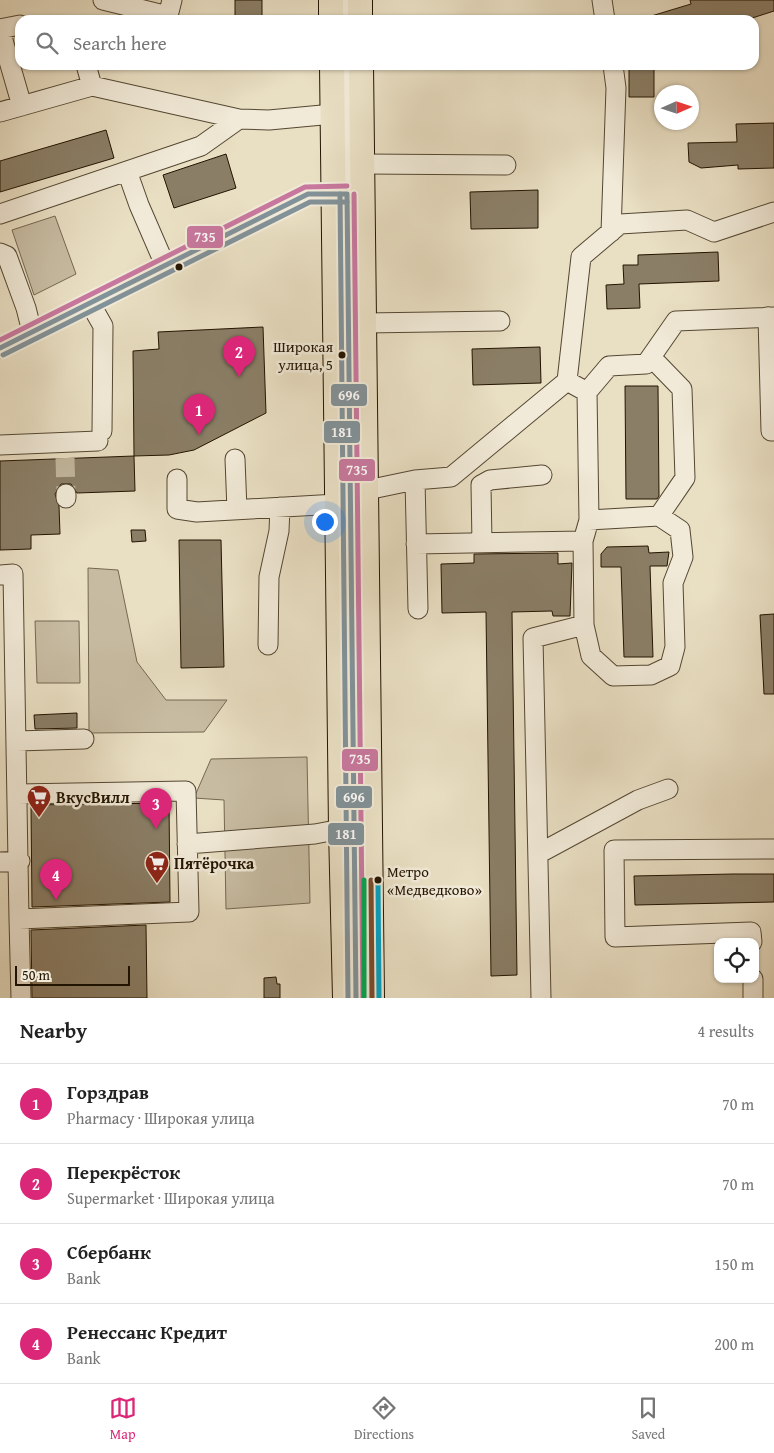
<!DOCTYPE html>
<meta charset="utf-8">
<style>
:root{--surface:#fff;--page:#f2f2f2;--text:#222;--muted:#767676;--line:#e0e0e0;--accent:#db2777}
body{margin:0;font-family:"Gentium Book Plus",serif;background:var(--page);color:var(--text)}
.controls{position:absolute;right:15px;bottom:15px;display:grid;overflow:hidden;border-radius:10px;box-shadow:0 1px 4px #0004}
.controls button{width:45px;height:45px;display:grid;place-items:center;padding:0;border:0;border-bottom:1px solid var(--line);background:var(--surface);color:var(--text);font:25px sans-serif}
.compass{position:absolute;left:654px;top:85px;width:45px;height:45px;border-radius:50%;background:var(--surface);box-shadow:0 1px 4px #0004;rotate:87deg}
.scale{position:absolute;left:15px;bottom:12px;width:115px;box-sizing:border-box;padding-left:5px;border:2px solid #231401;border-top:0;font-size:14px;line-height:18px;white-space:nowrap;color:#231401;-webkit-text-stroke:4px #f1ead8;paint-order:stroke}
.you{position:absolute;left:324px;top:521px;width:18px;height:18px;margin:-12px;border:4px solid #fff;border-radius:50%;background:#1a73e8;box-shadow:0 0 0 8px #1a73e833}
.badge{display:grid;place-items:center;width:32px;height:32px;border-radius:50%;background:var(--accent);color:#fff;font-size:16px;font-weight:700}
.pin{position:absolute;translate:-50% -41px;filter:drop-shadow(0 1px 2px #0008)}
.pin::after{content:'';position:absolute;top:26px;width:18px;height:15px;background:inherit;clip-path:polygon(0 0,100% 0,50% 100%)}
.list{margin:0;padding:0;list-style:none}
h2{display:flex;justify-content:space-between;align-items:center;height:65px;margin:0;padding:0 20px;font-size:21px}
h2 small{font-size:16px;font-weight:400;color:var(--muted)}
.list li{display:grid;grid-template-columns:32px 1fr auto;gap:15px;align-items:center;box-sizing:border-box;height:80px;padding:0 20px;border-top:1px solid var(--line)}
.list b{display:block;font-size:19px;white-space:nowrap}
.list p{margin:0;font-size:16px;white-space:nowrap;color:var(--muted)}
.list em{font-size:16px;font-style:normal;color:var(--muted)}
.icon{flex:none;width:28px;height:28px;fill:none;stroke:currentColor;stroke-width:2;stroke-linecap:round;stroke-linejoin:round}
.map{position:relative;flex:none;width:774px;height:998px;overflow:hidden}
.search{position:absolute;background:var(--surface);box-shadow:0 1px 4px #0004;left:15px;right:15px;top:15px;height:55px;display:flex;align-items:center;gap:12px;box-sizing:border-box;padding:0 18px;border-radius:15px;color:var(--muted);font-size:19px}
.sheet{height:385px;background:var(--surface)}
nav{display:flex;justify-content:space-around;align-items:center;box-sizing:border-box;height:70px;border-top:1px solid var(--line);background:var(--surface);font-size:14px;color:var(--muted)}
nav a{display:grid;justify-items:center;gap:2px}
nav .on{color:var(--accent)}
.map>svg:first-child{display:block}
.green{fill:#c7bca2;stroke:#756852}
.building{fill:#8a7e66;stroke:#231401}
.lines{fill:none;stroke-linecap:round;stroke-linejoin:round}
.minor-tunnel{stroke:#c1b69c;stroke-width:19;stroke-dasharray:19 9;stroke-linecap:butt}
.minor-casing{stroke:#544732;stroke-width:21}
.major-casing{stroke:#231401;stroke-width:26}
.minor{stroke:#f1ead8;stroke-width:19}
.major{stroke:#e9dfc3;stroke-width:24}
.bus-1-casing{stroke:#f1ead8;stroke-width:9}
.bus-2-casing{stroke:#f1ead8;stroke-width:9}
.bus-3-casing{stroke:#f1ead8;stroke-width:9}
.bus-4-casing{stroke:#f1ead8;stroke-width:9}
.bus-5-casing{stroke:#f1ead8;stroke-width:9}
.bus-6-casing{stroke:#f1ead8;stroke-width:9}
.bus-1{stroke:#829299;stroke-width:5}
.bus-2{stroke:#829299;stroke-width:5}
.bus-3{stroke:#c8789e;stroke-width:5}
.bus-4{stroke:#7a4b2a;stroke-width:5}
.bus-5{stroke:#00a651;stroke-width:5}
.bus-6{stroke:#02a2c4;stroke-width:5}
.bus-dot{fill:#231401;stroke:#f1ead8;stroke-width:2}
.labels{text-anchor:middle;stroke-width:5;stroke-linejoin:round;paint-order:stroke}
.bus-label{font-size:15px;fill:#231401;stroke:#f1ead8;text-anchor:end}
.poi-label{font-size:16px;font-weight:bold;fill:#231401;stroke:#f1ead8;text-anchor:start}
.line-badge{stroke:#f1ead8;stroke-width:2}
.badge-label{font-size:14px;text-anchor:middle;font-weight:bold;fill:#fff}
</style>
<div class="map">
<svg width="774" height="998" viewBox="0 0 774 998">
<rect width="100%" height="100%" fill="#e9dfc3"/>
<filter id="stains"><feTurbulence type="fractalNoise" baseFrequency=".004" numOctaves="4"/><feColorMatrix values="0 0 0 0 .2 0 0 0 0 .09 0 0 0 0 .02 0 0 0 .5 -.17"/></filter>
<radialGradient id="worn" r=".72"><stop offset=".6" stop-color="#630" stop-opacity="0"/><stop offset="1" stop-color="#630" stop-opacity=".3"/></radialGradient>
<path class="green" d="M55,216L76,274L34,295L12,230Z
M88,568L118,570L137,662L166,700H227L204,732L89,733Z
M35,621H79L80,683H37Z
M307,757L310,903L226,909L224,800L194,798L211,759Z"/>
<path class="building" d="M235,0H262V20H235Z
M690,0H774V11L746,20H648V17L691,4Z
M629,65H654V97H629Z
M774,123V168L738,169V165L701,168L689,162L688,143L737,142L736,124Z
M106,130L114,158L0,192V161Z
M226,154L236,188L174,208L163,175Z
M538,190V228L471,229L470,192Z
M718,252L719,281L639,284L640,308L607,309L606,285L624,284L623,265H638V255Z
M263,327L266,413L194,450L169,455L134,456L133,351L159,349L158,332Z
M540,347L541,383L473,385L472,349Z
M625,386H658L659,496L657,499H626Z
M134,456L135,491L77,493L71,484H61L55,494L59,506L60,534L31,535V549L0,550V461Z
M131,530H145L146,541L132,542Z
M179,540H221L224,667L181,668Z
M648,546L649,553L669,552L667,566H650L653,657H624L621,567H601V554L607,547Z
M558,553V564L572,563L570,616H553L552,611L512,612L517,975L491,976L486,612L442,613L441,564L474,563V554Z
M774,614V694H764L760,615Z
M77,713V728L35,729L34,715Z
M169,803L170,902L32,907L31,805Z
M733,874H774V902L635,905L634,876Z
M146,925L147,998H32L31,930Z
M276,977L277,984H280V998H264V978Z"/>
<g class="lines">
<path class="minor-tunnel" d="M65,458L66,494"/>
<defs>
<path id="minor" d="M103,0L168,16L172,0
M344,0L345,20
M602,0L605,20
M0,29L20,25
M0,30L22,106
M86,65L92,86
M345,65L356,969
M0,112L92,86L239,119L269,120L333,114
M363,164L506,165
M127,171L139,205L165,265
M0,214L201,146L239,119
M611,232L616,88L613,65
M0,253L7,256L26,308L32,332
M90,303L103,326L102,431
M768,317L771,431H774
M365,323L500,321
M0,348L308,194H347
M651,357L682,389L685,478L659,516
M567,381L587,392L609,366L646,364L676,321L774,317
M587,392L589,520
M0,445L98,441
M235,459L237,510
M177,479V509L197,512L337,504
M415,480L418,609
M367,490L415,480L451,477L567,381L581,257L620,224L687,220L714,232L774,212
M66,494V498
M659,516L680,530L683,557L673,583L675,647L670,666L651,675L613,676L591,656L584,625L583,541L589,520Z
M482,543L481,485L490,480L542,475
M416,544L583,541
M0,575L13,574L19,919L189,912L186,791L18,794
M268,645L269,577L279,531L280,507
M17,741L84,739
M187,844L315,834L341,829
M538,854L638,800L668,789
M0,862L20,861
M19,919L21,998
M752,942L751,932L615,937L614,850L774,849
M753,979V998
M541,998L533,638L584,625"/>
<path id="major" d="M331,0V20
M360,0V20
M332,65L341,829L345,998
M361,65L372,998"/>
</defs>
<use href="#minor" class="minor-casing"/>
<use href="#major" class="major-casing"/>
<use href="#minor" class="minor"/>
<use href="#major" class="major"/>
<defs>
<path id="bus-1" d="M347,194L356,998
M0,348L308,194H347"/>
<path id="bus-2" d="M340,194L348,998
M3,355L310,202H347"/>
<path id="bus-3" d="M354,194L363,998
M0,340L305,187L347,186"/>
<path id="bus-4" d="M371,880L372,998"/>
<path id="bus-5" d="M364,880V998"/>
<path id="bus-6" d="M378,880L379,998"/>
</defs>
<use href="#bus-1" class="bus-1-casing"/>
<use href="#bus-2" class="bus-2-casing"/>
<use href="#bus-3" class="bus-3-casing"/>
<use href="#bus-4" class="bus-4-casing"/>
<use href="#bus-5" class="bus-5-casing"/>
<use href="#bus-6" class="bus-6-casing"/>
<use href="#bus-1" class="bus-1"/>
<use href="#bus-2" class="bus-2"/>
<use href="#bus-3" class="bus-3"/>
<use href="#bus-4" class="bus-4"/>
<use href="#bus-5" class="bus-5"/>
<use href="#bus-6" class="bus-6"/>
</g>
<defs>
<symbol id="supermarket-pin" viewBox="-11 -11 22 30"><path d="M0 17L-7.5 6A9.5 9.5 0 1 1 7.5 6Z" fill="#8f2418" stroke="#f1ead8"/><path d="M-6-5.5h2.5l.6 2H6L4.5 2H-2.5L-4.4-4H-6ZM-1.5 3.2a1.3 1.3 0 1 0 .1 0ZM3 3.2a1.3 1.3 0 1 0 .1 0Z" fill="#fff"/></symbol>
</defs>
<g fill-rule="evenodd">
<use href="#supermarket-pin" x="25" y="783" width="28" height="38"/>
<use href="#supermarket-pin" x="143" y="849" width="28" height="38"/>
</g>
<g class="bus-dot">
<circle cx="179" cy="267" r="4.5"/>
<circle cx="342" cy="355" r="4.5"/>
<circle cx="378" cy="880" r="4.5"/>
</g>
<g class="labels">
<g class="bus-label">
<text x="333" y="352">Широкая<tspan x="333" dy="18">улица, 5</tspan></text>
<text x="387" y="877" text-anchor="start">Метро<tspan x="387" dy="18">«Медведково»</tspan></text>
</g>
<g class="poi-label">
<text x="56" y="803">ВкусВилл</text>
<text x="174" y="869">Пятёрочка</text>
</g>
</g>
<g class="line-badge">
<rect x="186" y="225" width="38" height="24" rx="5" fill="#c8789e"/>
<rect x="330" y="383" width="38" height="24" rx="5" fill="#829299"/>
<rect x="323" y="420" width="38" height="24" rx="5" fill="#829299"/>
<rect x="338" y="458" width="38" height="24" rx="5" fill="#c8789e"/>
<rect x="341" y="748" width="38" height="24" rx="5" fill="#c8789e"/>
<rect x="335" y="785" width="38" height="24" rx="5" fill="#829299"/>
<rect x="327" y="822" width="38" height="24" rx="5" fill="#829299"/>
</g>
<g class="badge-label">
<text x="205" y="242">735</text>
<text x="349" y="400">696</text>
<text x="342" y="437">181</text>
<text x="357" y="475">735</text>
<text x="360" y="764">735</text>
<text x="354" y="802">696</text>
<text x="346" y="839">181</text>
</g>
<rect width="100%" height="100%" filter="url(#stains)"/>
<rect width="100%" height="100%" fill="url(#worn)"/>
</svg>
<div class="controls">
<button><svg class="icon" aria-label="locate" viewBox="0 0 24 24"><circle cx="12" cy="12" r="6"/><path d="M12 2v4M12 18v4M2 12h4M18 12h4"/></svg></button>
</div>
<svg class="compass" viewBox="-18 -18 36 36"><path d="M0-13l5 13h-10z" fill="#e53935"/><path d="M0 13l5-13h-10z" fill="#767676"/></svg>
<div class="scale">50 m</div>
<div class="you"></div>
<div class="pin badge" style="left:199px;top:435px">1</div>
<div class="pin badge" style="left:239px;top:377px">2</div>
<div class="pin badge" style="left:156px;top:829px">3</div>
<div class="pin badge" style="left:56px;top:900px">4</div>
<div class="search"><svg class="icon" aria-label="search" viewBox="0 0 24 24"><circle cx="10" cy="10" r="6"/><path d="M15 15l6 6"/></svg>Search here</div>
</div>
<section class="sheet">
<h2>Nearby<small>4 results</small></h2>
<ul class="list">
<li><span class="badge">1</span><div><b>Горздрав</b><p>Pharmacy · Широкая улица</p></div><em>70 m</em></li>
<li><span class="badge">2</span><div><b>Перекрёсток</b><p>Supermarket · Широкая улица</p></div><em>70 m</em></li>
<li><span class="badge">3</span><div><b>Сбербанк</b><p>Bank</p></div><em>150 m</em></li>
<li><span class="badge">4</span><div><b>Ренессанс Кредит</b><p>Bank</p></div><em>200 m</em></li>
</ul>
</section>
<nav>
<a class="on"><svg class="icon" aria-label="map" viewBox="0 0 24 24"><path d="M3 6l6-2 6 2 6-2v14l-6 2-6-2-6 2zM9 4v14M15 6v14"/></svg>Map</a>
<a><svg class="icon" aria-label="directions" viewBox="0 0 24 24"><path d="M12 3l9 9-9 9-9-9zM9 14v-3h6M13 9l2 2-2 2"/></svg>Directions</a>
<a><svg class="icon" aria-label="saved" viewBox="0 0 24 24"><path d="M7 4h10v16l-5-4-5 4z"/></svg>Saved</a>
</nav>
